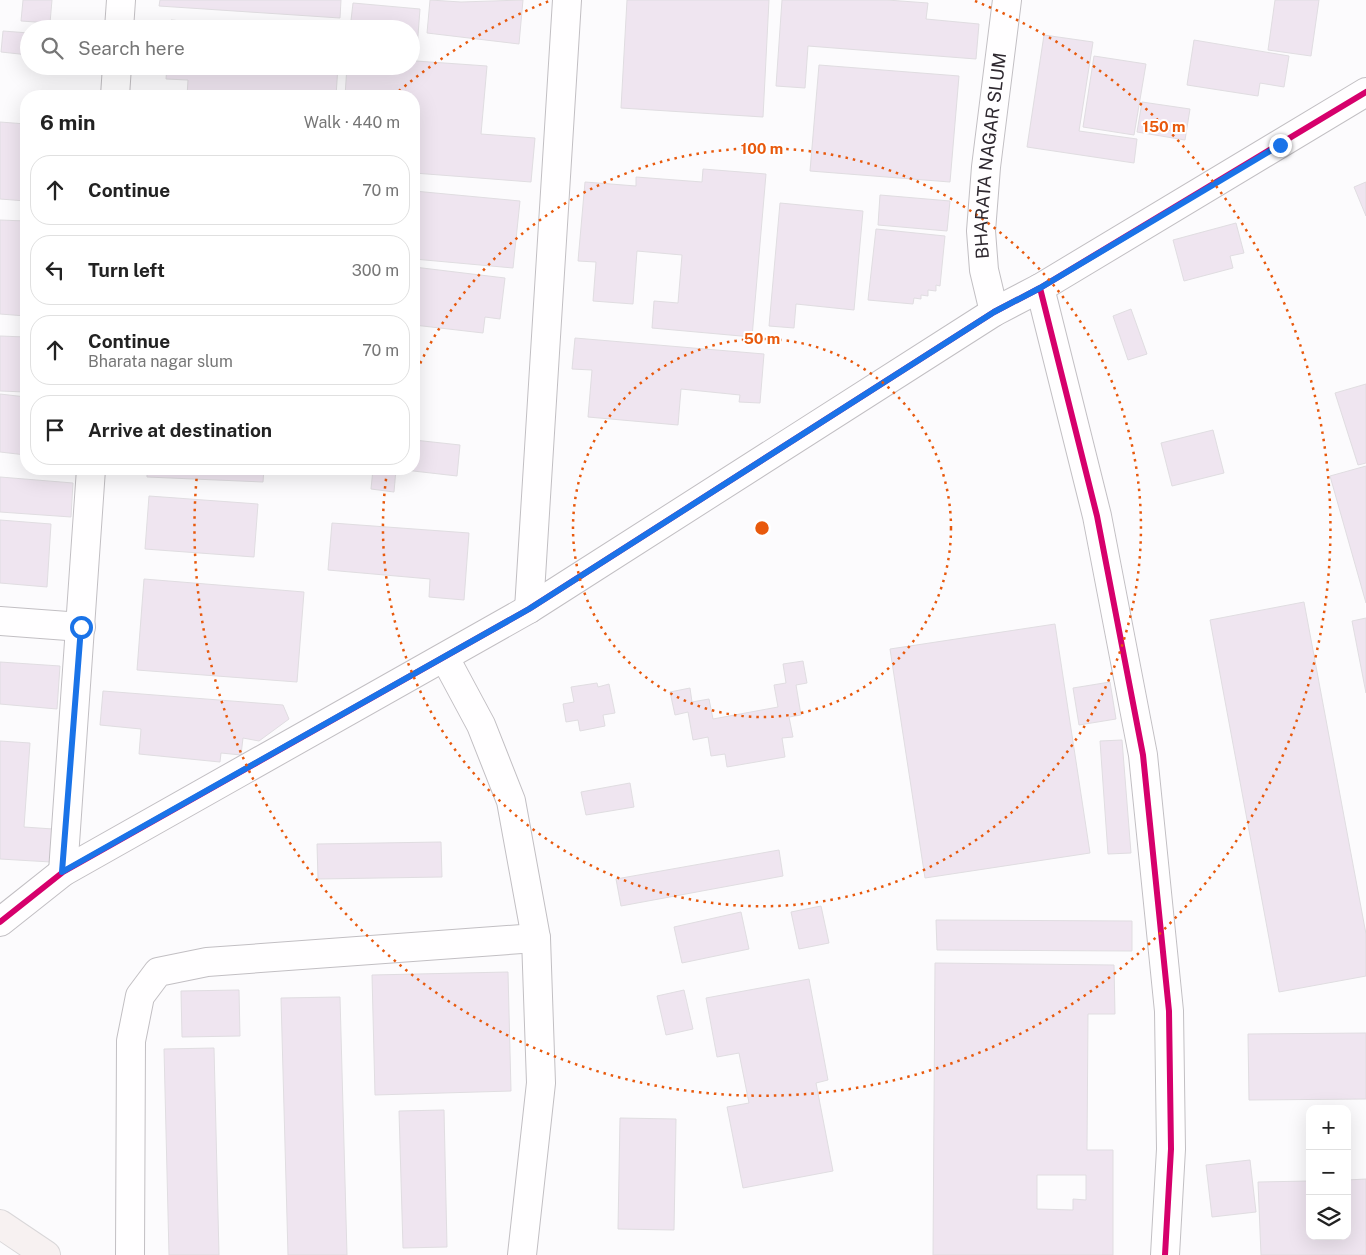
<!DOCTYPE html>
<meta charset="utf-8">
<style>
:root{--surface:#fff;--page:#f6f6f6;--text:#222;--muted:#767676;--line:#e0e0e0}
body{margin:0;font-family:"Public Sans",sans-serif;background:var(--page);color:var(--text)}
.controls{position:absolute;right:15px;bottom:15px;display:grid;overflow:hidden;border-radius:10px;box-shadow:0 5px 20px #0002}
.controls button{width:45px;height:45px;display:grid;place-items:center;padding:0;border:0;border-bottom:1px solid var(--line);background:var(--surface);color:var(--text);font:25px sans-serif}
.stop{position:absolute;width:15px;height:15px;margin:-11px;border:4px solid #1a73e8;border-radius:50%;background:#fff}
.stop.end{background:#1a73e8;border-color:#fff;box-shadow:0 1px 5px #0008}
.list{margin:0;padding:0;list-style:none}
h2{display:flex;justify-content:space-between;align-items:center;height:65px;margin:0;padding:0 20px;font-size:21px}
h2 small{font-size:16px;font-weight:400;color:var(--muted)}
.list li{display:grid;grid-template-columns:32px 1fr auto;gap:15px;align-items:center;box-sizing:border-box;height:70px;margin:0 10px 10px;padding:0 10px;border:1px solid var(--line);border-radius:20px}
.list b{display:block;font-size:19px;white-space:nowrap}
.list p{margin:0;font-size:16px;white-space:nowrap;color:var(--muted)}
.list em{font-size:16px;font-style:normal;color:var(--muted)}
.icon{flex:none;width:28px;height:28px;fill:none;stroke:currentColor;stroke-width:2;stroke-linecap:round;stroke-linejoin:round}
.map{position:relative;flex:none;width:1366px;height:1255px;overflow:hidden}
.search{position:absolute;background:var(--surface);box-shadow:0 5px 20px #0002;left:20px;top:20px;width:400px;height:55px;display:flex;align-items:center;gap:12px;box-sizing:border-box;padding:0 18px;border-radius:28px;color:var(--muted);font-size:19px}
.panel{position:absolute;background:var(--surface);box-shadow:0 5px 20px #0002;left:20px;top:90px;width:400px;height:385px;border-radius:20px}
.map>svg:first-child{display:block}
.building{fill:#efe5f0;stroke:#e0dde1;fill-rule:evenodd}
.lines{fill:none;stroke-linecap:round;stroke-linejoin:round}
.minor-casing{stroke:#c2bfc3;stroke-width:30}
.major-casing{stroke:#d9d7d9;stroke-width:30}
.minor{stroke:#fffeff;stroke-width:28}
.major{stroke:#f7f1f1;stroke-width:28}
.cycleway-casing{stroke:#fff;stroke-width:9}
.cycleway{stroke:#d6006c;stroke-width:6}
.route{stroke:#1a73e8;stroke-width:6}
.ring{fill:none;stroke:#e8590c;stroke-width:2.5;stroke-dasharray:2.5 5}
.labels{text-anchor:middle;stroke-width:4;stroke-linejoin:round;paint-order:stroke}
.street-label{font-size:18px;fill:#2f2930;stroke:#fff}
.centre{fill:#e8590c;stroke:#fff;stroke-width:2.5}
.ring-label{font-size:15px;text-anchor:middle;font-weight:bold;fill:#e8590c;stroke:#fff;stroke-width:4;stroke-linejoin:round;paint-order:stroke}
</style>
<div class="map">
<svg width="1366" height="1255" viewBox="0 0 1366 1255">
<rect width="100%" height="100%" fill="#fcfbfd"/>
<path class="building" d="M23,0H52L50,23L21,21Z
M160,0H341L340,18L159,6Z
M430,0L461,2L523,0L519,44L427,33Z
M627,0H769L763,117L621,108Z
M782,0H887L928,3L926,19L979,24L976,59L808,46L805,88L776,86Z
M1275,0H1319L1311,56L1268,50Z
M353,3L420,9L416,61L487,66L481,134L535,138L531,182L414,173V96H345L347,66H411V29H350Z
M171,20L273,29H170Z
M3,31L29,33V55L1,52Z
M1044,35L1093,42L1079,131L1137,139L1134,163L1027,147Z
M1194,40L1289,56L1284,87L1260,83L1258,96L1187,85Z
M1094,56L1146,64L1134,135L1083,127Z
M819,65L959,76L950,182L810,171Z
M167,66H338L336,96H187L188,80L166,79Z
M1142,102L1190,109L1185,140L1137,132Z
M0,122L26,124V201L0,199Z
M703,169L766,174L752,337L652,328L654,301L678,303L682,255L637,251L633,304L593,301L596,262L578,261L585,182L636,186V177L702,182Z
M1366,182V216L1354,187Z
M414,191L520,201L513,268L414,259Z
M880,195L950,201L947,231L878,225Z
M780,203L863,211L854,310L796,304L794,328L769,326Z
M0,220L26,221V316L0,314Z
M1236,223L1244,253L1230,256L1233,268L1184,281L1173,240Z
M876,229L945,236L940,286L936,285V291L928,290V296L921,295V299L914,298L913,304L868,300Z
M414,267L505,278L500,319L485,317L483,333L414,325Z
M1131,309L1147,354L1128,360L1113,316Z
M0,336L26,337V392L0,391Z
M575,338L764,354L760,403L739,402L740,395L681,389L678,425L588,417L592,370L572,369Z
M1366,384V463L1358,465L1335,393Z
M0,394L26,397V455L0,452Z
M1213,430L1224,473L1172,486L1161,443Z
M414,440L460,445L457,476L396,469L394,492L371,489L373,469H414Z
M1366,466V603L1330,476Z
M147,469H264L263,482L147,477Z
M0,477L73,483L71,517L0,512Z
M149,496L258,504L254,557L145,549Z
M0,520L51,524L47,587L0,583Z
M332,523L469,533L464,600L429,597L430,579L328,570Z
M144,579L304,592L297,682L137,670Z
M1304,602L1366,934V976L1279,992L1210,620Z
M1366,618V693L1352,621Z
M1055,624L1090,853L925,878L890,649Z
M803,661L807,683L796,685L801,715L789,717L793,737L782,738L785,757L727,767L725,754L711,756L708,737L693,740L688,712L675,715L670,692L690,688L692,702L709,699L713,719L778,707L774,685L786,683L783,664Z
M0,662L60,666L57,709L0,704Z
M1110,682L1116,719L1079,725L1073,688Z
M597,683L598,687L609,684L615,713L603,715L605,726L580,731L578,720L566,722L563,704L574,702L571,687Z
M103,691L283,705L289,719L259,741L243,738L241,755L221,753L220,762L139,754L141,729L100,725Z
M1122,740L1131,853L1108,854L1100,741Z
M0,741L30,743L24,827L53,829L51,862L0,859Z
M630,783L634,807L586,815L581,792Z
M441,842L442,877L318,879L317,844Z
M779,850L783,876L621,906L616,879Z
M821,906L829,943L799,949L791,912Z
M741,912L749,949L682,963L674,927Z
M936,920L1132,921V951L937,950Z
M935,963L1114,965L1115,1014H1088L1087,1150H1113V1255H933ZM1037,1175H1086V1200L1073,1199V1210L1037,1209Z
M508,972L511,1091L375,1095L372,975Z
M809,979L828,1080L816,1083L833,1171L743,1188L727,1107L749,1103L739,1053L717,1057L706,998Z
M239,990L240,1036L182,1037L181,991Z
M684,990L693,1029L666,1035L657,996Z
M340,997L347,1255H288L281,998Z
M1366,1033V1099L1249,1100L1248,1034Z
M214,1048L219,1255H169L164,1049Z
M444,1110L447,1247L403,1248L399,1111Z
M620,1118L676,1119L674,1230L618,1229Z
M1250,1160L1256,1212L1212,1217L1206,1165Z
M1366,1179V1255H1261L1258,1182L1310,1181V1236H1347V1180Z"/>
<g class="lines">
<defs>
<g id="minor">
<path d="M119,29L121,0"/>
<path d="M115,96L117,66"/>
<path d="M1040,288L1097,516L1143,755L1169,1011L1171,1149L1165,1255"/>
<path id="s1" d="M994,312L984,270L981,231L986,167L1007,0"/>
<path d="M529,609L567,0"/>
<path d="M0,621L81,627"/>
<path d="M445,658L481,725L511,801L536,938L541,1083L522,1255"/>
<path d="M63,872L91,469"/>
<path d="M0,922L63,872L529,609L994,312L1040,288L1366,92"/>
<path d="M130,1255L131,1041L140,996L158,972L207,962L536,938"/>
</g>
<path id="major" d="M0,1224L46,1255"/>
</defs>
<use href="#minor" class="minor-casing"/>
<use href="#major" class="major-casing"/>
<use href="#minor" class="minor"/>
<use href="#major" class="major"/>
<defs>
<path id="cycleway" d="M1040,288L1097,516L1143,755L1169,1011L1171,1149L1165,1255
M0,922L63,872L529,609L994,312L1040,288L1366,92"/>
</defs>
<use href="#cycleway" class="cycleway-casing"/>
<use href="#cycleway" class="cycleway"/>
</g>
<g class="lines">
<path class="route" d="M81,627L62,872L529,609L994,312L1040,288L1280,145"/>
</g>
<g class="ring">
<circle cx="762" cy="528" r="189"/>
<path d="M414 377A379 379 0 1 1 387 472"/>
<path d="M393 96A568 568 0 0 1 549 1M975 1A568 568 0 1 1 197 474"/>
</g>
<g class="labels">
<g class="street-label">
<text dy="6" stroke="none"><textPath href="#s1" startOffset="158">BHARATA NAGAR SLUM</textPath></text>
</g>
</g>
<circle cx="762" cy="528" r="8" class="centre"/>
<g class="ring-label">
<text x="1164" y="132">150 m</text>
<text x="762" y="154">100 m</text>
<text x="762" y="344">50 m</text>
</g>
</svg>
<div class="controls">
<button>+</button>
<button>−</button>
<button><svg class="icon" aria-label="layers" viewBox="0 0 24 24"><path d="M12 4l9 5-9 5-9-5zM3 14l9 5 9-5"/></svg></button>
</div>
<div class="stop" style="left:81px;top:627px"></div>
<div class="stop end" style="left:1280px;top:145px"></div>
<div class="search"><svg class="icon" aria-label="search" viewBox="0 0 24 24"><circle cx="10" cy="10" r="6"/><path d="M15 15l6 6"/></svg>Search here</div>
<section class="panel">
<h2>6 min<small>Walk · 440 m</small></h2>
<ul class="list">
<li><svg class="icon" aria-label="ahead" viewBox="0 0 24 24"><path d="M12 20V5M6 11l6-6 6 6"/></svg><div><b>Continue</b></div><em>70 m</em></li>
<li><svg class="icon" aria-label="left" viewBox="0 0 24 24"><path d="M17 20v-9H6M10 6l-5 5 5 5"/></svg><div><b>Turn left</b></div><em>300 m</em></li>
<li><svg class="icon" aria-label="ahead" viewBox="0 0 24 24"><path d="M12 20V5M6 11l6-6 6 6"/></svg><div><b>Continue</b><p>Bharata nagar slum</p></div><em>70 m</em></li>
<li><svg class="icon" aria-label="arrive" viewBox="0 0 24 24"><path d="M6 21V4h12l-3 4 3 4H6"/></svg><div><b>Arrive at destination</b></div></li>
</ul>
</section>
</div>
